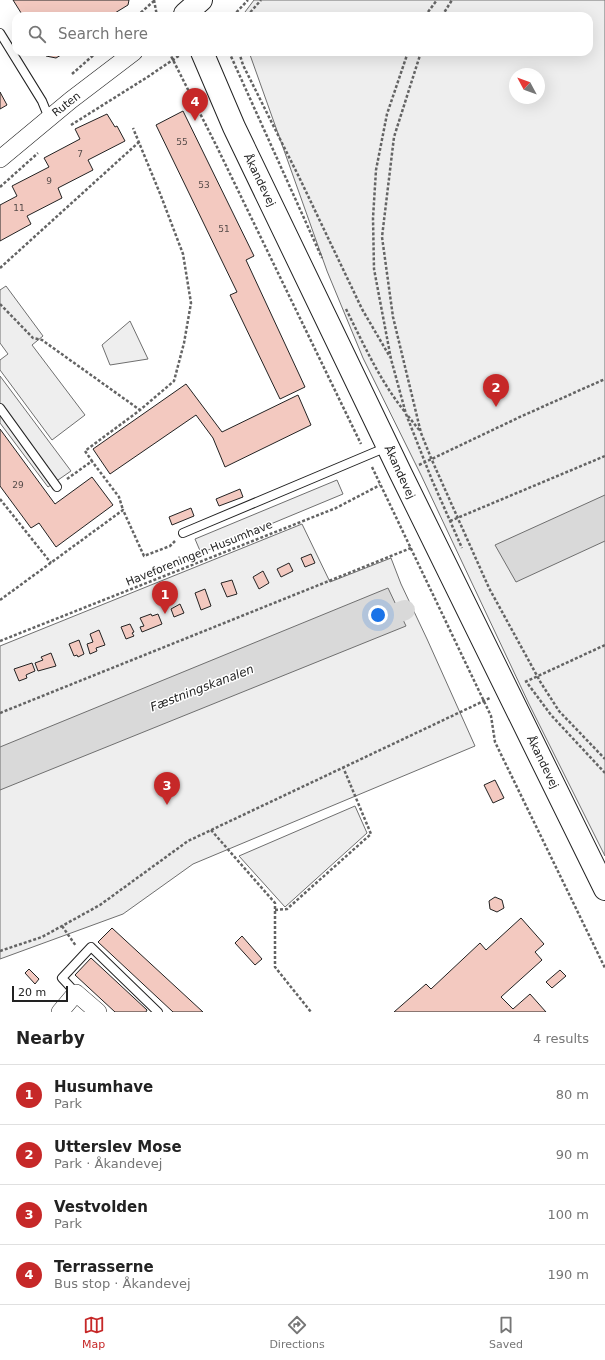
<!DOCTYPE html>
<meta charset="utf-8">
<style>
:root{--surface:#fff;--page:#f2f2f2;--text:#222;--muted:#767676;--line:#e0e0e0;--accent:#c62828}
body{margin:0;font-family:"DejaVu Sans",sans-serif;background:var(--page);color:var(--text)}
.compass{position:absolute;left:509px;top:68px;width:36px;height:36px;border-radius:50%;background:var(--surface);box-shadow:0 4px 16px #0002;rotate:311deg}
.scale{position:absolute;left:12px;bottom:10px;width:56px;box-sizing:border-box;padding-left:4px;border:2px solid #222;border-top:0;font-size:11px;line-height:14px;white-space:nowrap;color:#222;-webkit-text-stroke:3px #fff;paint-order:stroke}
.you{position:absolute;left:378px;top:615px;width:14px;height:14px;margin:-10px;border:3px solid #fff;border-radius:50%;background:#1a73e8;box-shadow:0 0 0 6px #1a73e833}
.badge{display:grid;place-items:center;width:26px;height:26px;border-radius:50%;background:var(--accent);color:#fff;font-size:13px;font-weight:700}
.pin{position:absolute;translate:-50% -33px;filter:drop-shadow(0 1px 2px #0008)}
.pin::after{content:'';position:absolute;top:21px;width:14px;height:12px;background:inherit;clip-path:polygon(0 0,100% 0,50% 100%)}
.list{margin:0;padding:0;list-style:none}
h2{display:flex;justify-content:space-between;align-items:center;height:52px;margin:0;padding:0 16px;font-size:17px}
h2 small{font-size:13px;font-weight:400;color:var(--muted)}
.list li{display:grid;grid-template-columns:26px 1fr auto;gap:12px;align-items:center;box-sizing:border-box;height:60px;padding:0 16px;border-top:1px solid var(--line)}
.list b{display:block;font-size:15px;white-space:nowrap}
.list p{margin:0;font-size:13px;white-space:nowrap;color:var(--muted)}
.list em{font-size:13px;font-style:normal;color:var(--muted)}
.icon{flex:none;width:22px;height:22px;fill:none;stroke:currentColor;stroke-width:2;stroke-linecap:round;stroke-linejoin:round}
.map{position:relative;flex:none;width:605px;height:1012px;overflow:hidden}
.search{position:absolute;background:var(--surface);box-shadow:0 4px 16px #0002;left:12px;right:12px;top:12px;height:44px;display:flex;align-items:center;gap:10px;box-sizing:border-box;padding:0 14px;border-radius:12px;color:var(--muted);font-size:15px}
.sheet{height:292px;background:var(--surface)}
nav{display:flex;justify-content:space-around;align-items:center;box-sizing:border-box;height:56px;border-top:1px solid var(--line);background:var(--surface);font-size:11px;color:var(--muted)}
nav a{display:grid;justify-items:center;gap:2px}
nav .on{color:var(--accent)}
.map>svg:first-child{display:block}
.green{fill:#eee;stroke:#6f6f6f;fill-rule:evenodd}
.parking{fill:#ededed;stroke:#6f6f6f}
.water{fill:#d9d9d9;stroke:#6f6f6f}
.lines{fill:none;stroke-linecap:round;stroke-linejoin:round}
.canal{stroke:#d9d9d9;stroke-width:20}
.building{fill:#f3c9c0;stroke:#222}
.lane-casing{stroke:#222;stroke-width:10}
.street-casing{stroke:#222;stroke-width:18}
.secondary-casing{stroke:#222;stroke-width:24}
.path{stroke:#646464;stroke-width:2.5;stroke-dasharray:3 2;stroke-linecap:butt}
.lane{stroke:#fff;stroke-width:8}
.street{stroke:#fff;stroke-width:17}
.secondary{stroke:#fff;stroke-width:22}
.labels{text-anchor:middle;stroke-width:3;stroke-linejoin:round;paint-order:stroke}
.number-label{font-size:9px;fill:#564c4a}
.street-label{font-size:11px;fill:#222;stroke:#fff}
.water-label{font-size:12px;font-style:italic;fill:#222;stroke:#fff}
</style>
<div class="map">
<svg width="605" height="1012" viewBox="0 0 605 1012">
<rect width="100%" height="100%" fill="#fff"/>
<path class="green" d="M254,0H605V856L529,704L421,475L363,358L327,271L249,52H589V16H242ZM515,74H539V98H515Z
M6,286L43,336L32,345L85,415L52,440L0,370V360L8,354L0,343V290Z
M130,321L148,359L110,365L102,345Z
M302,524L330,582L391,558L401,584L427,639L475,746L193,864L123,914L0,959V646Z
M355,806L367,833L285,907L239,856Z"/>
<path class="parking" d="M0,376L71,471L48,487L0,423Z
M337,480L343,494L201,553L195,539Z"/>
<path class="water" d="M605,495V541L516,582L495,545Z
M388,588L406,626L0,790V747Z"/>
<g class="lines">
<path class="canal" d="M375,621L405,610"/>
</g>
<path class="building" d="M13,0H129L128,5L110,16H23Z
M44,52H66L56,58L46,56Z
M0,92L7,105L0,109Z
M183,111L254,256L246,260L305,387L280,399L230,295L237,292L156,125Z
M107,114L115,127L117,126L125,141L88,160L93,170L58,188L62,198L27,216L31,224L0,241V205L17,196L12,186L49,167L44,158L80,139L75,129Z
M186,384L222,432L298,395L311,425L225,467L213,438L196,415L110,474L93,449Z
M0,429L55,504L92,477L113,505L56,547L39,523L31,528L0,486Z
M240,489L243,497L219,506L216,499Z
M191,508L194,516L172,525L169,517Z
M311,554L315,563L305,567L301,558Z
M289,563L293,571L281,577L277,569Z
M263,571L269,583L259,589L253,577Z
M232,580L237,594L227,597L221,583Z
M205,589L211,606L201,610L195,593Z
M180,604L184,613L174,617L171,609Z
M151,614L152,616L158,614L162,624L142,632L140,627L144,626L140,618Z
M130,624L134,632L132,633L134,636L126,639L121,627Z
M99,630L105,645L96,648L97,651L90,654L87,644L93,642L90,634Z
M79,640L84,654L78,657L77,655L74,656L69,644Z
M51,653L56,666L38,671L35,663L43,660L41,657Z
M32,663L35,671L28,674L26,675L27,678L19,681L14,669Z
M495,780L504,798L493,803L484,785Z
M495,897L502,900L504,908L497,912L490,909L489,901Z
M521,918L544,944L535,952L542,960L501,997L513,1009L530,994L546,1012H394L426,984L431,989L480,943L486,950Z
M112,928L203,1012H173L98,942Z
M242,936L262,959L255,965L235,943Z
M91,958L147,1010L146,1012H115L75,975Z
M29,969L39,979L35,984L25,973Z
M560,970L566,976L552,988L546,982Z"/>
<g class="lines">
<defs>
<path id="lane" d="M0,33L42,101L49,118
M0,408L57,487
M183,533L387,447
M76,993L62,978L91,947L158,1012"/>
<path id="street" d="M0,159L71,100L134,52
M60,1012L76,993L98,1012"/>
<path id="secondary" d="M186,16L185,14L201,0
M202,52L234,127L401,474L605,889"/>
</defs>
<use href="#lane" class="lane-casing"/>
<use href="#street" class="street-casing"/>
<use href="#secondary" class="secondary-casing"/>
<path class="path" d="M154,0L157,16
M137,16L155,0
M233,16L248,0
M247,16L261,0
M425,16L437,0
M442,16L452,0
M169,52L217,147L361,444
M229,52L322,258
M239,52L243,65L299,177L362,309L390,357
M408,52L387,114L376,170L373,218L374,269L391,359L406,414L432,480L462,548
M421,52L394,137L382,237L393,317L421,433L431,458L489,588L541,683L559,711L605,759
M72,74L97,52
M71,125L146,78L183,53
M0,187L38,153
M0,268L139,142
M0,304L33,338L42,340L140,410
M346,309C364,345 380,381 405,412
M408,416L420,431
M91,460L119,497L123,510
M419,465L522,416L605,379
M372,467L491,716L495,742L605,968
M67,479L92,461L85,451L140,410L174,381L184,343L191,303L183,254L161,196L133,128
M0,499L51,563
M450,521L605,456
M0,600L123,510L144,556L170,546L175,541
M0,641L336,508L380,485
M525,682L605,645
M528,684L551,715L605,773
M0,713L411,548
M211,830L275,903V967L311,1012
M275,910L287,909L371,834L343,767
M62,926L76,946
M0,951L42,937L100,905L188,841L490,698"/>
<use href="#lane" class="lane"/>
<use href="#street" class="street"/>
<use href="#secondary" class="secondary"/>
</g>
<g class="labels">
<g class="number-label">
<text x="182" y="145">55</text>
<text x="80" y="157">7</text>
<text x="49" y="184">9</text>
<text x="204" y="188">53</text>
<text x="19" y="211">11</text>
<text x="224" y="232">51</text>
<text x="18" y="488">29</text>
</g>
<g class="street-label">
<text transform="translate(66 104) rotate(-38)" y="4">Ruten</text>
<text transform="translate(260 180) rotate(64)" y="4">Åkandevej</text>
<text transform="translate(400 472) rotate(65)" y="4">Åkandevej</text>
<text transform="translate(199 553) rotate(-22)" y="4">Haveforeningen Husumhave</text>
<text transform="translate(543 762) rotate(64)" y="4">Åkandevej</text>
</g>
<g class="water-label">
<text transform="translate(202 688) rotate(-21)" y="4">Fæstningskanalen</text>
</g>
</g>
</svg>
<svg class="compass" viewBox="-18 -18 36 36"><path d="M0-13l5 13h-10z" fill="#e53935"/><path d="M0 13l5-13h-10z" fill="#767676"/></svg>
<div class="scale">20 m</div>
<div class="you"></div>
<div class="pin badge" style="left:165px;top:614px">1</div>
<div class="pin badge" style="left:496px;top:407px">2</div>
<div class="pin badge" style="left:167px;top:805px">3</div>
<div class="pin badge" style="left:195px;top:121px">4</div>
<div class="search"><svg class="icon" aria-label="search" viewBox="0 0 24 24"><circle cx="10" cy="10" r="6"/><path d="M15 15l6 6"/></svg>Search here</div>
</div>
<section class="sheet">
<h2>Nearby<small>4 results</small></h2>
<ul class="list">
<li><span class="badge">1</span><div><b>Husumhave</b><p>Park</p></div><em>80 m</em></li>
<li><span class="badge">2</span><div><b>Utterslev Mose</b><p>Park · Åkandevej</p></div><em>90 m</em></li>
<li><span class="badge">3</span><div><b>Vestvolden</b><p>Park</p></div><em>100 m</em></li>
<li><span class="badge">4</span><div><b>Terrasserne</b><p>Bus stop · Åkandevej</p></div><em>190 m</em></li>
</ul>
</section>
<nav>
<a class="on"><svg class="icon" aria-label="map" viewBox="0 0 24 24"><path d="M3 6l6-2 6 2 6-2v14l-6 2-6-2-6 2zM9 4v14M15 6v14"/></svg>Map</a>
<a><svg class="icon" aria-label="directions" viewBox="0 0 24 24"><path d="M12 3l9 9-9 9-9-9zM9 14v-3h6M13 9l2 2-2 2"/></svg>Directions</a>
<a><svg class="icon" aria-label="saved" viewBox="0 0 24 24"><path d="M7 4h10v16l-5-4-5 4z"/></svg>Saved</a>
</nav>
